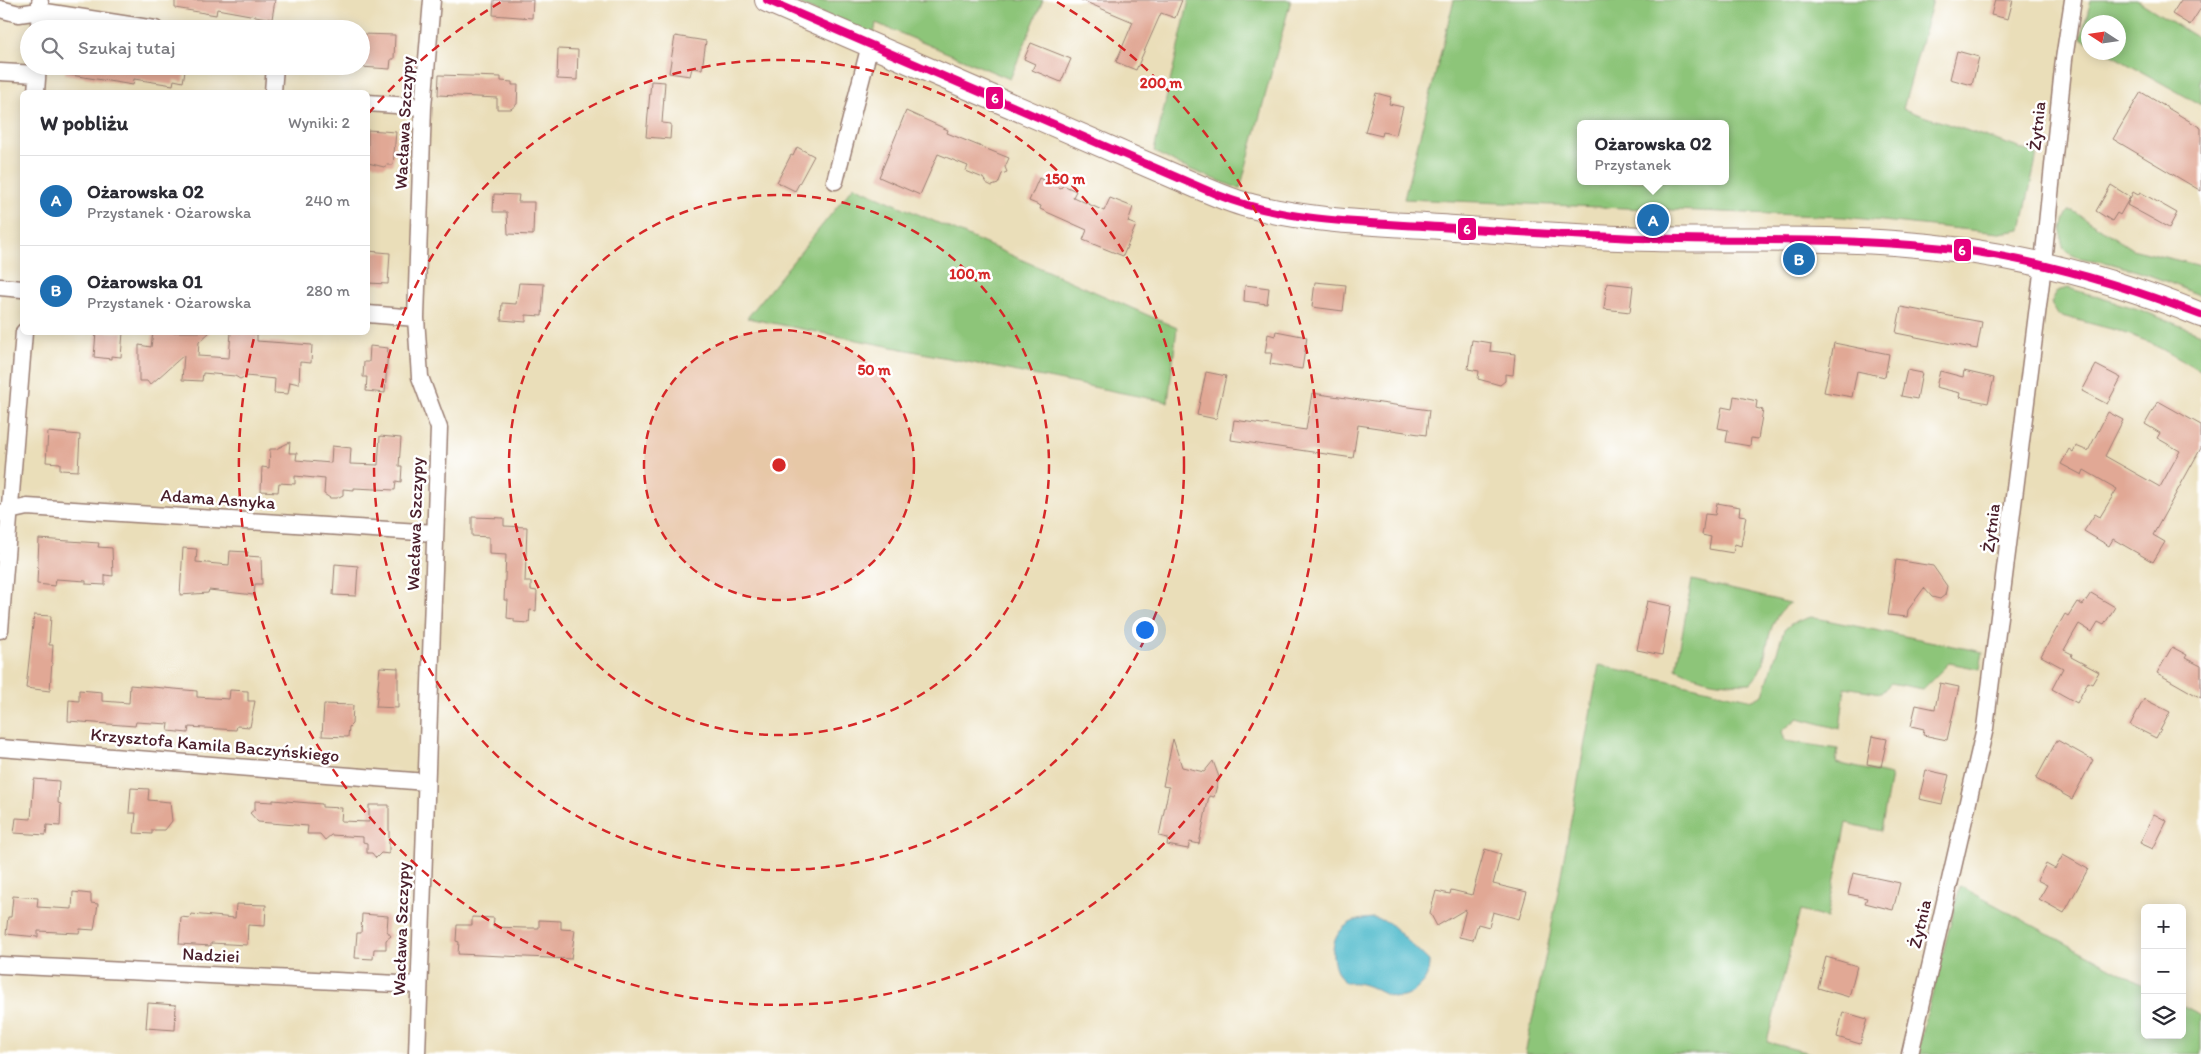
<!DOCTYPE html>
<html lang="pl">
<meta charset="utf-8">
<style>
:root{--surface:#fff;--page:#f7f7f7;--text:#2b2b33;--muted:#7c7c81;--line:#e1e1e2;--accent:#1f6fb2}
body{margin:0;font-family:Itim,sans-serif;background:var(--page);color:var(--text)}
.controls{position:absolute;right:15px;bottom:15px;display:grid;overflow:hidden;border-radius:8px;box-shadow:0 2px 12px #0003}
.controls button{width:45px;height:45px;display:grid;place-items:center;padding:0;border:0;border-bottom:1px solid var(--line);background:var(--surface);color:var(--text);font:25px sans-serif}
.compass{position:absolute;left:2081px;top:15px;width:45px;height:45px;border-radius:50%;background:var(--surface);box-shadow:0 2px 12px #0003;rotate:282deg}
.you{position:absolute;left:1144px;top:629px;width:18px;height:18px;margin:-12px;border:4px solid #fff;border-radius:50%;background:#1a73e8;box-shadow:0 0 0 8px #1a73e833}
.badge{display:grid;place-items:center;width:32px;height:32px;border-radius:50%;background:var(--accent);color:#fff;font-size:16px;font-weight:700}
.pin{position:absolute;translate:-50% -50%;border:2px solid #fff;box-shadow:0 1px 5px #0006}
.popup{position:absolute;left:1577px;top:120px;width:152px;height:65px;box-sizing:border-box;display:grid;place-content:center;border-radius:8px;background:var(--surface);filter:drop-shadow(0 1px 4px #0005);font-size:16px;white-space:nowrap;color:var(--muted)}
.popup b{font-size:19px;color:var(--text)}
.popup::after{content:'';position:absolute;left:50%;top:100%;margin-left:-10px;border:10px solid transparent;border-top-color:var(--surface)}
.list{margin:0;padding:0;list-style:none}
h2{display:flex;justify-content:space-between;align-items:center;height:65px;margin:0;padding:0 20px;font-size:21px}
h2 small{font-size:16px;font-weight:400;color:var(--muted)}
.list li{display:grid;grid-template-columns:32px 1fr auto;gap:15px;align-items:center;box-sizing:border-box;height:90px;padding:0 20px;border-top:1px solid var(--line)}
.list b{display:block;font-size:19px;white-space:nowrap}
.list p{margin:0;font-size:16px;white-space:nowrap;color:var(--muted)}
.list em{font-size:16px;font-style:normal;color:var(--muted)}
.icon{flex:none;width:28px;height:28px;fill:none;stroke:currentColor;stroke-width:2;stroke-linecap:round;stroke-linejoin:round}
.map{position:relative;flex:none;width:2201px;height:1054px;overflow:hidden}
.search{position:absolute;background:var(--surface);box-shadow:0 2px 12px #0003;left:20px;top:20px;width:350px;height:55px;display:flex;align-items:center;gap:12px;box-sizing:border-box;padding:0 18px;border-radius:28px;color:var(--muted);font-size:19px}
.panel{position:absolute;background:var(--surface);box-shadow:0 2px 12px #0003;left:20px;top:90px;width:350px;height:245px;border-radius:8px}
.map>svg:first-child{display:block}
.green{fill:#8dc579;stroke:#6c7252;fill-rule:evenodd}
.water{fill:#4eb9cb;stroke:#4c6c7b}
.building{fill:#e1a895}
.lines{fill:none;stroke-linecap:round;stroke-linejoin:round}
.minor-casing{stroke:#9a7e72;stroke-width:19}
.secondary-casing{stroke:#9a7e72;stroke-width:26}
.minor{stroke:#fff;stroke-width:16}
.secondary{stroke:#fff;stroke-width:24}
.bus-1-casing{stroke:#fff;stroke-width:11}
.bus-1{stroke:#e5007d;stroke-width:8}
.ring{fill:none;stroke:#d62828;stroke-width:2.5;stroke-dasharray:9 6}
.labels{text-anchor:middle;stroke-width:5;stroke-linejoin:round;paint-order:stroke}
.street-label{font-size:18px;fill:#4a1f2b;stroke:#fff}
.centre{fill:#d62828;stroke:#fff;stroke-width:2.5}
.ring-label{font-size:15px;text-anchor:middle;font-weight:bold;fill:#d62828;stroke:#fff;stroke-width:5;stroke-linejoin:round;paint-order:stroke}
.line-badge{stroke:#fff;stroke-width:2}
.badge-label{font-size:14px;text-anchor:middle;font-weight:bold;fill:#fff}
</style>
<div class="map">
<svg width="2201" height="1054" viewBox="0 0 2201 1054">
<rect width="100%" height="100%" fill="#fff"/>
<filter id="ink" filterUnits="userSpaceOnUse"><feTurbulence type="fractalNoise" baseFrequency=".02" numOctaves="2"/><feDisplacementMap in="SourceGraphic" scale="10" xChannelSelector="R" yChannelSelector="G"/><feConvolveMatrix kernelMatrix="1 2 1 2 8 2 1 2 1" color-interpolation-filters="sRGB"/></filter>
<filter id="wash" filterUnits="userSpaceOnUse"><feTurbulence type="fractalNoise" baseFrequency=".0096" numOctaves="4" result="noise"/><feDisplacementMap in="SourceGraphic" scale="20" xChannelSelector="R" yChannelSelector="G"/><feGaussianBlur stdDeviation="1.12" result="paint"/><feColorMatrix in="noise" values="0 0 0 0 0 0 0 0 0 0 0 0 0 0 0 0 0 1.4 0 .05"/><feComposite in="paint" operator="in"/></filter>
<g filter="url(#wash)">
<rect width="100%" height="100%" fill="#eadeb9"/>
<path class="green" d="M797,0L830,1L1043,0L1010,79L876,23L874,35L801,5Z
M1189,0H1291L1240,189L1179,165L1154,151Z
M1454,0H1933L1903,109L2037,154L2021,230L1999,233L1844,217L1404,199ZM1580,124H1726V181H1580Z
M2091,0H2137L2201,40V105L2108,53L2118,52V22H2088V42L2081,38Z
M854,186L1177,328L1168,402L747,318Z
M2069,211H2073L2132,249L2201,266V296C2169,282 2134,268 2099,261C2088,259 2072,259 2064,248C2058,238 2063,219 2069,211Z
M2068,288L2138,309L2201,334V371L2149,342L2119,331L2058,315L2051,303L2057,291Z
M1692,580L1790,603C1760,624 1774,659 1751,683C1719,684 1705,682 1676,668Z
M1811,617L1983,652L1980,669L1949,663L1923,689L1891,683L1881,693L1845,687L1840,729L1798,718L1782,731L1785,741L1838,749L1836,763L1891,775L1881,831L1846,823L1827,918L1800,911L1767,1042L1813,1054H1525L1550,935L1599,665L1753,700L1763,695L1784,630L1791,624Z
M1960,886L2145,986V1035H2182V1006L2201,1016V1054H1917Z"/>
<path class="water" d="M1373,918L1388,922L1429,961C1429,973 1427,980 1418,988C1395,1009 1385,990 1361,984C1356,982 1350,983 1345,983C1329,966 1327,936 1350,923C1357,919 1365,919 1373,918Z"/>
<g id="blocks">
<path class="building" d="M175,0H275L272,19L217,9L216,15L175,8Z
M494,0H533L532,18L493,15Z
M1081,0H1182L1175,18L1161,13L1136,70L1116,62L1133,22Z
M1995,0H2013L2008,19L1991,15Z
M2181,0H2201V8L2190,25L2172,14Z
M361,34L395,35L394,59H391L390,69L361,67Z
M675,36L706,41L702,69L692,68L690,76L669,73Z
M1031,43L1071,59L1061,82L1032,70L1035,64L1024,59Z
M558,49L578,50L577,80L557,79Z
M1957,51L1979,57L1972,85L1950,79Z
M66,66H186L183,82L174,80L173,85L134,79L133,85L65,74Z
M439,75L501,77V81L512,82V85H518L517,104L511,109H497V98L438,95Z
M651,81L665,82L662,123L671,124L670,139L646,137Z
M2141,92L2201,128V191L2113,139Z
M1376,93L1391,97L1389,104L1403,107L1396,135L1383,132L1382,136L1365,132Z
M906,111L948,130L947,133L1009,158L1005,167L1007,172L1002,174L998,184L992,186L986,183L983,178L966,171L968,166L938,154L920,195L879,177Z
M368,130L396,132L393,165H387L384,167L368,163Z
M797,147L814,156L795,191L777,182L791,155L793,156Z
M1039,178L1061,188L1063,185L1076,191L1073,197L1104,211L1110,198L1133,207L1128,222L1136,225L1123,256L1083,240L1087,230L1040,209L1041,206L1029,201Z
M2111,185L2130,197L2120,215L2117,213L2112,221L2096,211Z
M2133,192L2138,195L2140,192L2177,213L2169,228L2127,205Z
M494,194L519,195L518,202H534L533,235L508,234L507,212H493Z
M368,251L390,253L388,284L368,283Z
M1315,282L1346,285L1343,311L1312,307Z
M519,283L544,284L542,316L526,315V322L501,320L502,303L516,304Z
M1607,283L1633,286L1630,312L1604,309Z
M1245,285L1269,288L1267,304L1244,301Z
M1901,307L1982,322L1977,349L1896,333Z
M1276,331L1307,337L1302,369L1270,364L1272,353H1265L1268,334L1275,336Z
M96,332H123L121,357L111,356V359L94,357Z
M153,332H210L199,342L198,356L229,358L231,332L257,334V341L312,345L311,363L300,362L299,384L290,382L288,394L274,393L275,379L246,376L240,379L235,376L203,373L202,381L182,380L184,355L150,385L147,381H139V345L151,347Z
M1472,340L1491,343L1490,351L1515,354L1513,375L1505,374V381L1500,385L1478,379L1479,371L1468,369Z
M1834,343L1889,354L1885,377L1857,371L1852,397L1824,392Z
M370,346L388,348L385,393L366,391L367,377H363L364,362H369Z
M2096,365L2121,378L2107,404L2082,391Z
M1907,370L1922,373L1917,399L1901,396Z
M1940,371L1963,377L1964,371L1994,378L1988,403L1959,397L1960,393L1936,387Z
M1206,372L1226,376L1216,419L1197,415Z
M1312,393L1429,410L1426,435L1358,425L1353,458L1231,440L1234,420L1306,430Z
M1734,396L1757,401L1756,408L1763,410L1758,439L1751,438L1750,446L1726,442L1728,430L1718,428L1722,407L1732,409Z
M2158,401L2201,425V448L2153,535L2165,542L2153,562L2113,539L2109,546L2084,531L2095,514L2100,517L2117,489L2084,470L2082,475L2061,464L2069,449L2073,452L2076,446L2088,451L2108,412L2123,420L2105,456L2160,487L2180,451L2157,438L2160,433L2145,424Z
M48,432L80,435L78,471L60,470V463L46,462Z
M380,436L401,438L399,466H402L401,482L396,481L395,490L354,488V490L343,489V495L337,498H330L324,494L325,479L295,476V484L279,483L278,492L261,491L262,467L269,468L270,449H276L290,442L289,453H297L296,460L331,463L332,446L351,448L350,464L378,465Z
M1717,503L1740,507L1739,515L1746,516L1741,546L1735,544L1733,553L1709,549L1711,537L1702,535L1705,514L1715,515Z
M472,517L504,518V526L527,527L525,582H531V590L537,591L536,611L530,610L529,623L514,622V619L507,618L508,600H504L506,555L489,554V537L472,536Z
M39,539L99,543L98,547L112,548L113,576L105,575V585L86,584V581L56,579L55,586L37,584Z
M183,548L197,549L196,562L229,565L230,551L248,552L247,556L261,557L262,584H255L254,595L209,590L208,593L180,595Z
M1896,560L1933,566L1947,586L1945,595L1940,599L1932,597L1924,588L1908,610L1907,617L1888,615Z
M335,564L358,566L356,596L333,595Z
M2091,593L2115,607L2104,625L2098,622L2092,632L2079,624L2064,650L2072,654L2071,657L2099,672L2092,684L2088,682L2077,703L2052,689L2063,668L2041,656L2065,614L2068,616L2077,602L2083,605Z
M1647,601L1671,606L1662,655L1637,650Z
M34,615L51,616L49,645H53L50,691L26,688Z
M2172,647L2187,655L2185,658L2201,666V698L2157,673Z
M380,667L398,668V708L376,707Z
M1940,683L1959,687L1947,740L1923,735L1924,729L1911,726L1916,705L1935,709Z
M130,685L197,691V697L229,699L230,690L248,691V701H255L250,727L237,726L236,730L189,727L188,733L168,731L169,724L136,722L135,726L68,721L69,700L79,701V690L102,692V701L129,703Z
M2144,699L2170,712L2156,738L2130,725Z
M324,704L353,705L352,724L349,727L348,737L322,736Z
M1872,736L1887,739L1881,767L1867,764Z
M1173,739L1182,767L1204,772L1213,761L1219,777L1214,797L1209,796L1199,844L1190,842L1188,849L1167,845L1168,838L1159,836L1169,787L1163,786Z
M2057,740L2093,760L2072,799L2036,779Z
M1926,770L1949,775L1942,804L1919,799Z
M34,779L59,781L58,803L61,804L60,826L47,825L46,835L14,833L16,818L31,819Z
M131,788L149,789L148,800L170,802L172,821L165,830H152V834L134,833L136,813H129Z
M273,800L322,804V807L342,808L341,821L369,822V805H389V854L381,853L376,858L372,853H367V843L363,842V837L331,835L325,840L320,834H307L308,826L258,822L250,813L255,809V801L273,802Z
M2154,814L2167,821L2153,849L2140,843Z
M1485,849L1501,854L1493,884L1527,892L1519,919L1493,912L1489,927L1478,924L1473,940L1459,937L1466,909L1437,926L1430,913L1436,891L1450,894L1451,890L1472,895Z
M2063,855L2088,869L2064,913L2039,899L2047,885L2037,880L2046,864L2055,869Z
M1853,873L1900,883L1893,910L1865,903L1867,898L1848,894Z
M73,892L91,894V903L98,904L94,930L80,929L79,933L38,931V937L6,934L8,917H11L13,896L38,898L37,907L72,909Z
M236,904L266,905L265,926L248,925L247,945L211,943V946L179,944L181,917L190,918L191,914L235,918Z
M362,914L388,916L387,931L391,936L386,940V949H374L373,959L355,958L357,933H361Z
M472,917L494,918L493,927L524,928H539V920L561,921V929L575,930L571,959L458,954L459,942L456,941L457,925H472Z
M1826,957L1857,966L1849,997L1818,988Z
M148,1003L176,1005L175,1030L146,1028Z
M1843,1012L1867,1019L1860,1044L1837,1037Z"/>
</g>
</g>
<g filter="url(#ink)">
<use href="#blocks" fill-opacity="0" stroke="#9a7e72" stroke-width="1"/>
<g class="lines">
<defs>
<path id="minor" d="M0,9L19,14L39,11L155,29
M39,29L40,2
M0,72L37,74
M36,92L38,66
M273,92L275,66
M368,103L423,107
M835,181L870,45
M0,287L22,289
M368,314L416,318
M0,513L27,507L435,533
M0,630L24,332
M0,748L426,782
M0,965L419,985
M417,1054L439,428L420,377L416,318L423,107L432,0
M1910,1054L1985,728L2041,282L2064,59L2073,0"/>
<path id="secondary" d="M767,0L1199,187C1216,194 1233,202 1251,206C1317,223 1387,223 1454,228C1521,233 1587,238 1653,239C1733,241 1814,237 1894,243C1998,250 2104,275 2201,315"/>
</defs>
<use href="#minor" class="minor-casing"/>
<use href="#secondary" class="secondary-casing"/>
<use href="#minor" class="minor"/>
<use href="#secondary" class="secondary"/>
<defs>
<path id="bus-1" d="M767,0L1218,195C1292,225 1377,222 1455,228C1530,233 1605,238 1680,239C1777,241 1874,238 1970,251C2050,263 2126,286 2201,315"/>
</defs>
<use href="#bus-1" class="bus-1-casing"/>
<use href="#bus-1" class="bus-1"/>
</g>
</g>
<circle cx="779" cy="465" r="135" fill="#d62828" fill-opacity=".12"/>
<g class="ring">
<circle cx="779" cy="465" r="135"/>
<circle cx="779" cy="465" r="270"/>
<circle cx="779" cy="465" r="405"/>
<path d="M368 114A540 540 0 0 1 501 2M1057 2A540 540 0 1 1 255 334"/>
</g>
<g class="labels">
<g class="street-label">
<text transform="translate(404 123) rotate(-87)" y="6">Wacława Szczypy</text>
<text transform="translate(2037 126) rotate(-84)" y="6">Żytnia</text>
<text transform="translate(218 499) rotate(4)" y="6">Adama Asnyka</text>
<text transform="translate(415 524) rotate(-88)" y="6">Wacława Szczypy</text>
<text transform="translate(1991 528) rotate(-83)" y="6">Żytnia</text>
<text transform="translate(215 745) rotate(5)" y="6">Krzysztofa Kamila Baczyńskiego</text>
<text transform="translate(1920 924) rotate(-77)" y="6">Żytnia</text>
<text transform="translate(401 929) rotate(-88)" y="6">Wacława Szczypy</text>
<text transform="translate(211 955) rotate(3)" y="6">Nadziei</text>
</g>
</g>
<circle cx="779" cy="465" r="8" class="centre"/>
<g class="ring-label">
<text x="1161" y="88">200 m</text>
<text x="1065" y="184">150 m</text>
<text x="970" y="279">100 m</text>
<text x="874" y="375">50 m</text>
</g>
<g class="line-badge">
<rect x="985" y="86" width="19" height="24" rx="5" fill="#e5007d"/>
<rect x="1457" y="217" width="20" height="24" rx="5" fill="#e5007d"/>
<rect x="1953" y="238" width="19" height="24" rx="5" fill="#e5007d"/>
</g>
<g class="badge-label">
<text x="995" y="103">6</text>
<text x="1467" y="234">6</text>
<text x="1962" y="255">6</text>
</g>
</svg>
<div class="controls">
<button>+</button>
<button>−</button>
<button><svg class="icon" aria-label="layers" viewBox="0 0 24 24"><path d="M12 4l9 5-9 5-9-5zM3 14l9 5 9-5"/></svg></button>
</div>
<svg class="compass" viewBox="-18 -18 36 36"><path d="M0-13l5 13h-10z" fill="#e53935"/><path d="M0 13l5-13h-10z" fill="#7c7c81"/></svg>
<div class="you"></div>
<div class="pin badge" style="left:1653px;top:220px">A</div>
<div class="popup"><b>Ożarowska 02</b>Przystanek</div>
<div class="pin badge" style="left:1799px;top:259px">B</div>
<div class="search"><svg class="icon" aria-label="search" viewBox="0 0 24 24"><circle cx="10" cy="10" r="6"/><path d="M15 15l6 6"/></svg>Szukaj tutaj</div>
<section class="panel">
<h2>W pobliżu<small>Wyniki: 2</small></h2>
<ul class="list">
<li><span class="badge">A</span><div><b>Ożarowska 02</b><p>Przystanek · Ożarowska</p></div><em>240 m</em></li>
<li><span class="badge">B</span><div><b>Ożarowska 01</b><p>Przystanek · Ożarowska</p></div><em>280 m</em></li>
</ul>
</section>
</div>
